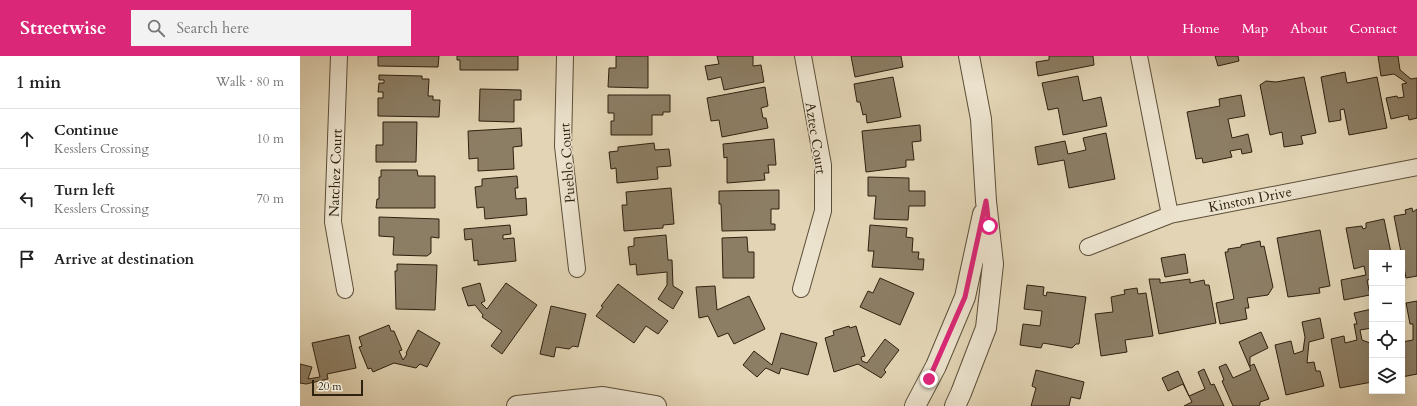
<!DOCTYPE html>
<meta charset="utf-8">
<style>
:root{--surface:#fff;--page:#f2f2f2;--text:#222;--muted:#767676;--line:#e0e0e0;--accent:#db2777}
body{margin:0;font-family:Cardo,serif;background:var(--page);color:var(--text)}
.controls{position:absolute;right:12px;bottom:12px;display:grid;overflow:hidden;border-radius:0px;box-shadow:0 4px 16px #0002}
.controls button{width:36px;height:36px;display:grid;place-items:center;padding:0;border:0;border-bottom:1px solid var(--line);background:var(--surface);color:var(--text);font:20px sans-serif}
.scale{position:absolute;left:12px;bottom:10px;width:51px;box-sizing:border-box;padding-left:4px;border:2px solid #2f210f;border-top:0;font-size:11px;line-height:14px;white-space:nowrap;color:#2f210f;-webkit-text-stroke:3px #ece3ce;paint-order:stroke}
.stop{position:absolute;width:12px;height:12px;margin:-9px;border:3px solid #db2777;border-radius:50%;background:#fff}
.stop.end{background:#db2777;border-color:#fff;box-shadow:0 1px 4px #0008}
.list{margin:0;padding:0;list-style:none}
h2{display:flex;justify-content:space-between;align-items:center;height:52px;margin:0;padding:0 16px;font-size:17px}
h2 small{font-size:13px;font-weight:400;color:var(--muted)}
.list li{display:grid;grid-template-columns:26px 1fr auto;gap:12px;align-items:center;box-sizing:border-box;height:60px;padding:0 16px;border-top:1px solid var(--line)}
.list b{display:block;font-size:15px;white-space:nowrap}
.list p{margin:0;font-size:13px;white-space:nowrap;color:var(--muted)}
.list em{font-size:13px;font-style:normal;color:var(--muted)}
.icon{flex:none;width:22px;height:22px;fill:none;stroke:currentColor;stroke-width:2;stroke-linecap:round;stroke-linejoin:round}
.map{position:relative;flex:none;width:1117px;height:350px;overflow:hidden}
header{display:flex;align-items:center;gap:24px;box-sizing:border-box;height:56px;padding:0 20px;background:var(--accent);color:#fff}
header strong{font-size:19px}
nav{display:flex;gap:22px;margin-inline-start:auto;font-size:14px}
.search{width:280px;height:36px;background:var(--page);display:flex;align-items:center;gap:10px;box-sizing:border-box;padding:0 14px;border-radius:0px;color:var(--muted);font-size:15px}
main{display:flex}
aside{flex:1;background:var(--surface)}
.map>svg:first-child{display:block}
.building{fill:#8c7e65;stroke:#2f210f}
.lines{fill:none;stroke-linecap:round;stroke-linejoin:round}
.minor-casing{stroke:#5c4e38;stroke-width:18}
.tertiary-casing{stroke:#5c4e38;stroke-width:22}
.minor{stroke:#ece3ce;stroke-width:16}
.tertiary{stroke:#ece3ce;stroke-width:20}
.route{stroke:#db2777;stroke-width:5}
.labels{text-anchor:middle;stroke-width:3;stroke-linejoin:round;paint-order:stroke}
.street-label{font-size:14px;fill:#2f210f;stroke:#ece3ce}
</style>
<header>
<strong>Streetwise</strong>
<div class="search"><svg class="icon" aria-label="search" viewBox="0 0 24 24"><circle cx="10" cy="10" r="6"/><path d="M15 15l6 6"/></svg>Search here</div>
<nav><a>Home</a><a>Map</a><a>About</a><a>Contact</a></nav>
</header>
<main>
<aside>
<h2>1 min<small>Walk · 80 m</small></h2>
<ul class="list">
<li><svg class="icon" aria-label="ahead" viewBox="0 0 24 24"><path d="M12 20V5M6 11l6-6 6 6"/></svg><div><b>Continue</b><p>Kesslers Crossing</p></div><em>10 m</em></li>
<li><svg class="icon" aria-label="left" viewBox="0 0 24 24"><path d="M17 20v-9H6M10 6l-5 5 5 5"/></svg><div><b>Turn left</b><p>Kesslers Crossing</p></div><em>70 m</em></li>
<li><svg class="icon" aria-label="arrive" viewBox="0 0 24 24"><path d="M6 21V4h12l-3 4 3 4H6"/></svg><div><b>Arrive at destination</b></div></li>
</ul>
</aside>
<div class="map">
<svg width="1117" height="350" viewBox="0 0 1117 350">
<rect width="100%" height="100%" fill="#e2d4b4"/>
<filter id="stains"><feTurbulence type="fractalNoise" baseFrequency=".005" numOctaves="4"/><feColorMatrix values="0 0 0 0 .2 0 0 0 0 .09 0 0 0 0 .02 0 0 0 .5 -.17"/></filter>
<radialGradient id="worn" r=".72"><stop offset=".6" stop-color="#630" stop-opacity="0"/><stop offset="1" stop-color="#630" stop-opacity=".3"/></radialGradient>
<path class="building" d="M78,0H139L138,11L78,10Z
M157,0H218V14H160V4H157Z
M316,0H348V32L308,31L309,12H316Z
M417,0H453V10L461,9L464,26L424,34L421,21L408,24L405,10L419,8Z
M551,0H601L603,11L555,21Z
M749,0H793L794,9L738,20L736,6L749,4Z
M915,0H938L939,5L918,10Z
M1078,0H1098L1100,14L1111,23L1117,22V62L1109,64L1108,59L1091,63L1086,42L1097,40L1098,42L1104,41L1102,28L1107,27L1094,18L1081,20Z
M1045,16L1047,27L1077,21L1087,72L1049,79L1044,53L1040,54L1041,64L1029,66L1021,21Z
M79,19L122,20V23H129L128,40H133V44H140L139,61L78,60V42H83V36H78L79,27H84V24H79Z
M778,20L783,45L801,41L807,70L763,79L758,52L748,54L742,27Z
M593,21L601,61L567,67L566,58L563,59L560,46H557L554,28Z
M1004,21L1016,77L1001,80L1003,88L984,91L982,76L970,79L960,29L966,25L976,26Z
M465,31L468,50L461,52L463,62H466L468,72L422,81L419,64L411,65L407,42Z
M180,33L221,34V44H214V66L179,65Z
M308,39H370V56H363V59H352V79H311V65H314V57H308Z
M941,39L945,60L928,63L932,82L948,78L952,96L942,98L941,93L930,95L932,101L903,107L902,102L896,103L887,56L920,50L919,43Z
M83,66H117L116,106H76V89H83Z
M620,69L621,85L612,86L614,104H606V111L566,116L562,75Z
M221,72L222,90L213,91L214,113L178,115V102L169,103L168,75Z
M806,77L815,123L769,132L764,104L738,109L735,91L765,85L768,98L786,94L783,82Z
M474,83L476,109H468L469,117H464L465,124L427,127V101L424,102L423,88Z
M354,87L355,94L369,93L371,110L357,111L358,123L317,127L316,112L311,113L309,96L318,95V91Z
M81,114H117L118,120H135V152H76L77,143H79V121H81Z
M217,120L218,132H215L216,143L226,142L227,159L185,163L184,151L177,152L175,131L182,130V123Z
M568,121L609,122V135H625V150H609L608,164L574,163L576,140H568Z
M371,132L374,168L363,169V172L324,175L322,149H327L326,136Z
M479,134V153H471V168H475V174L422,175L421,148H419V135Z
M1112,152L1113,156L1117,153V220L1106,222L1094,160L1106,158L1105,154Z
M79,161L139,163V182L131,181V197L127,200L93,199L94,181L79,180Z
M1084,163L1091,197H1072V223L1067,224L1070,239L1044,244L1041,224L1066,219L1064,210L1054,213L1046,172L1062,170L1063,173L1066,172V167Z
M210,169L211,178L203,179V183L214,182L216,205L178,209V204L174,205L172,183L165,184L164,173Z
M570,169L607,172L606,181L613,182L612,196H619L618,203H624L623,214L572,211L574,195H568Z
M1020,174L1030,230L1019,232L1020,237L988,241L977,182Z
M366,179L368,204H372L373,230L383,236L373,253L358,243L367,229V216L337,219L336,208L330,209L328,191L334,190V182Z
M447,181L448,196H454V222H423L422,182Z
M960,185L961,191L964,190L973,231L968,239L947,242L949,252H945L947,263L920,268L916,247L934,243L925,196H928V193L941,191V189Z
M885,198L888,217L865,221L861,202Z
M97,208L137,209L135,254L96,253L95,215H97Z
M580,222L614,237L600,269L560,251L568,235L573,237Z
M849,223H860V227L890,223V227L904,224L905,229H909L916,267L859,278Z
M180,227L185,245L181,247L187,253L206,227L237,249L202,298L191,290L202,275L182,261L183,259L175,249L168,250L162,232Z
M318,228L368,265L358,278L346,270L334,287L296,260L303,251L301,250Z
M727,229L744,231L743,239L746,240L747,236L786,241L779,288H776L772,292L743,287L741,292L720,289L723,268L740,270L742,255L724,253Z
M415,230L417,254L449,240L465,273L434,288L428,277L418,281L408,260L399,262L396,231Z
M837,232L838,238L846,237L853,280L825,284L827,296L801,300L795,258L813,256L811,241L825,238L824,234Z
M1117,245V318L1102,321V284V286L1113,284V268H1110L1106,247Z
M251,250L286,258L278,291L273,290L269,293L256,291L254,301L240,298Z
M1072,253V272L1060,274L1062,284L1070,287L1072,326L1040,332L1031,283L1044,280L1045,287L1057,284L1054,268H1057L1054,257Z
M1020,262L1024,282L1009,286L1007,307L1014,306L1016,315H1020L1024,330L986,339L975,289L991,285L994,298L1003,295L1005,281L1002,266Z
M89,269L91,275H94L102,294L99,295L103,304L107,298L106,297L118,274L140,287L127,311L120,308L116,312L94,307L73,316L71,312L68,313L59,291L62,290L59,281Z
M549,270L550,272L556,270L565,300L561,301L562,305L567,307L585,283L599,294L584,314L586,316L581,322L558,308L534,316L525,282L534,279L533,275Z
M961,276L968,292L950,301V310L954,308L969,343L960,346V349L958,350H933L922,325L924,324L919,311L926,308L933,322L951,314L939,286Z
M481,277L517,287L508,319L481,312L479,318L466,312L457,321L443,309L454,295L472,309Z
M49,279L56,312L27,318L28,323L6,328L0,327V308L12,311L8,323L20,321L12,287Z
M904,313L911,329L914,328L924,350H884L892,346L883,328L868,335L862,322L878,315L889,340L905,333L898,316Z
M736,314L784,326L780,343L771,341L769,350H731L736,332L732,330Z"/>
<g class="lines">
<defs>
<path id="minor" d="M39,0L33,166L45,234
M265,0L263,90L277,213
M839,0L870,159
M788,191L870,159L1117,111
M501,233L523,155V109L503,0"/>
<path id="tertiary" d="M217,350L303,341L356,350
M615,350L636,310L665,241L683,158
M655,350L661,337L686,272L693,208L686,145L681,63L669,0"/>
</defs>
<use href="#minor" class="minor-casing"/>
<use href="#tertiary" class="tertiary-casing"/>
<use href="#minor" class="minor"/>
<use href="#tertiary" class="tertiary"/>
</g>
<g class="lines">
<path class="route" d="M629,323L665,241L686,145L689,170"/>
</g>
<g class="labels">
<g class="street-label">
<text transform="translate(516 82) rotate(81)" y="5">Aztec Court</text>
<text transform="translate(267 107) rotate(-94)" y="5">Pueblo Court</text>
<text transform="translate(35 117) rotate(-88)" y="5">Natchez Court</text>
<text transform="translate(950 143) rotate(-11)" y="5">Kinston Drive</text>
</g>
</g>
<rect width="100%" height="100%" filter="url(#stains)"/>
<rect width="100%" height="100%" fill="url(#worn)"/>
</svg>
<div class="controls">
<button>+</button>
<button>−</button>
<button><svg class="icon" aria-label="locate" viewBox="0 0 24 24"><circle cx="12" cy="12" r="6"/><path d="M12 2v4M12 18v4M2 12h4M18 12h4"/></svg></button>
<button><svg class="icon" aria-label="layers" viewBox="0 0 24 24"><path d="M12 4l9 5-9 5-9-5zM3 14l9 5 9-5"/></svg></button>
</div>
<div class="scale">20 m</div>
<div class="stop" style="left:689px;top:170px"></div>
<div class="stop end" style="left:629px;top:323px"></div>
</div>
</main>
